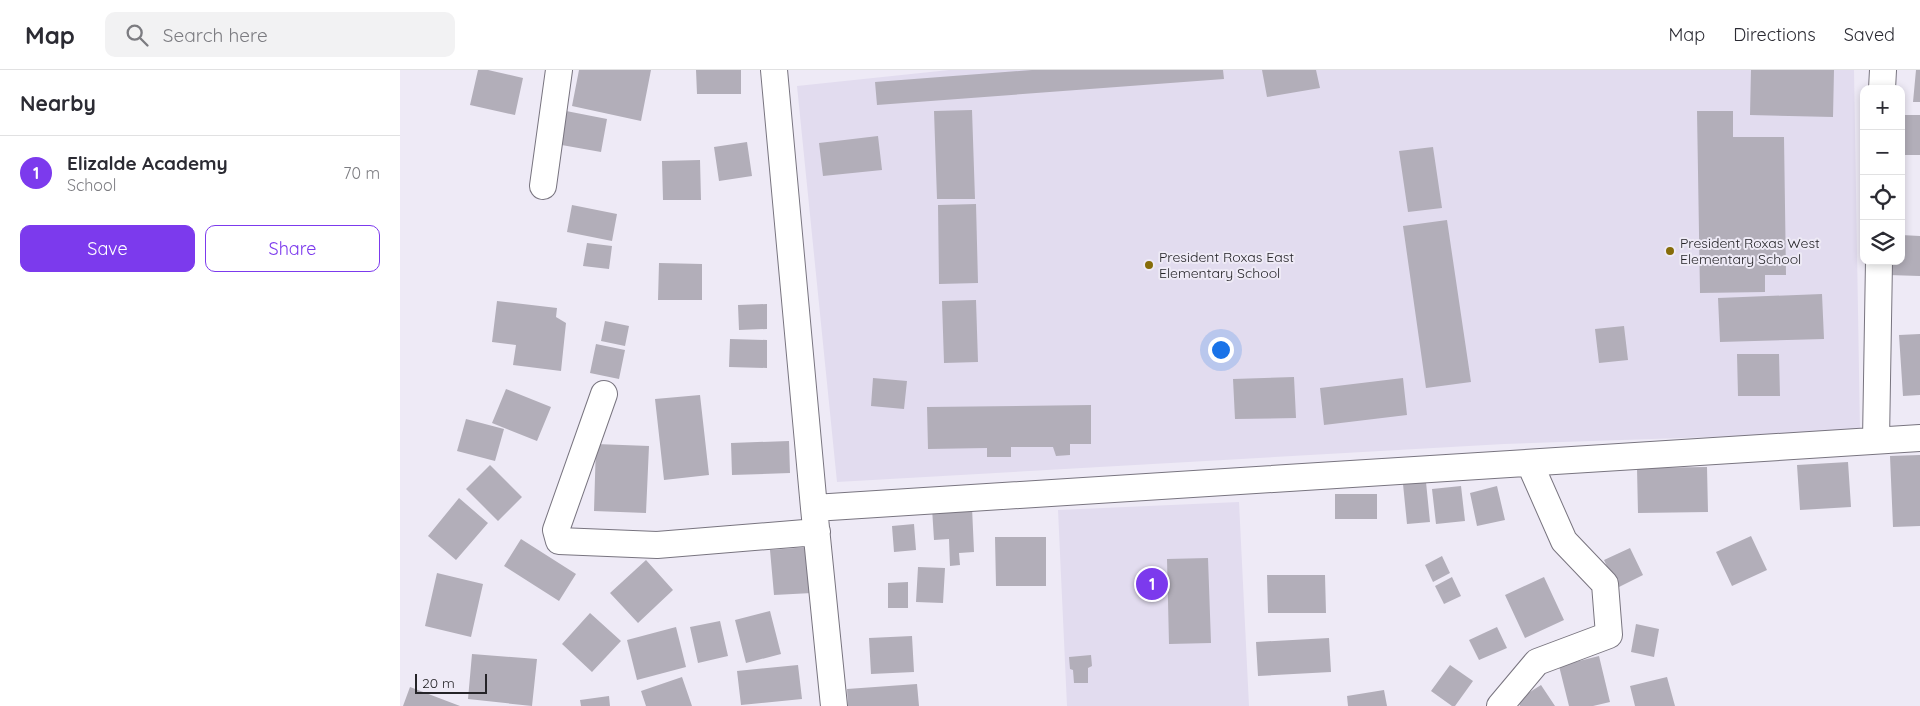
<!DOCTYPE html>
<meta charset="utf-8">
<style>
:root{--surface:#fff;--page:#f2f2f3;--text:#2b2b33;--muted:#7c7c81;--line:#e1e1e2;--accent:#7c3aed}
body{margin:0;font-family:Quicksand,sans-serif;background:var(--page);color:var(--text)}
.controls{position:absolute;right:15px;top:15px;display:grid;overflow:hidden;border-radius:10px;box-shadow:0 2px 8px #0003}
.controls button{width:45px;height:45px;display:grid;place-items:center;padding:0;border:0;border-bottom:1px solid var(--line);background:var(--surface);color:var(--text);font:25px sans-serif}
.scale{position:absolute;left:15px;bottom:12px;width:72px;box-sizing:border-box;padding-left:5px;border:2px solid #252428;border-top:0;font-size:14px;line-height:18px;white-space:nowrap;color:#252428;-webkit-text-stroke:4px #eeeaf6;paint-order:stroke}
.you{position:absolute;left:820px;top:279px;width:18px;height:18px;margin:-12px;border:4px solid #fff;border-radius:50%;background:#1a73e8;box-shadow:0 0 0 8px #1a73e833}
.badge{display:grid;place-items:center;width:32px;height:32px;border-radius:50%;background:var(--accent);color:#fff;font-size:16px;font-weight:700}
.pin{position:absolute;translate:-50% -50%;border:2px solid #fff;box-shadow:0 1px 5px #0006}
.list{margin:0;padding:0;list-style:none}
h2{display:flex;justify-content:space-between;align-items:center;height:65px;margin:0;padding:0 20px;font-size:21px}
h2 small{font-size:16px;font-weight:400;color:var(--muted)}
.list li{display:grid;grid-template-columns:32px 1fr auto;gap:15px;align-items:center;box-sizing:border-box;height:75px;padding:0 20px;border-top:1px solid var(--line)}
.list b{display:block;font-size:19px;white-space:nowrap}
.list p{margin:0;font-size:16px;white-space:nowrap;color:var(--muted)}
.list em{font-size:16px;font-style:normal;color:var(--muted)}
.actions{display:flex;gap:10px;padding:15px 20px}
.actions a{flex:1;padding:11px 0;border:1px solid var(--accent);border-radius:10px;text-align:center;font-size:18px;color:var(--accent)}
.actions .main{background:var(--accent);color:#fff}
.icon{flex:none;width:28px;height:28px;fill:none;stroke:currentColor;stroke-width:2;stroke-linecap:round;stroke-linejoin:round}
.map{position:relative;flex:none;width:1520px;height:636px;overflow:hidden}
header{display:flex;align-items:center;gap:30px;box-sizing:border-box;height:70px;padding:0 25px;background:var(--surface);border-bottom:1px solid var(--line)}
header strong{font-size:24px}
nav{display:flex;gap:28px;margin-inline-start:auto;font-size:18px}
.search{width:350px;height:45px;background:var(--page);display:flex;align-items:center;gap:12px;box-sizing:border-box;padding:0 18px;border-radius:10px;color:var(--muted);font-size:19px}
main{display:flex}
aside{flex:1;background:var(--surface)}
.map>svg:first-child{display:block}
.built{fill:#e2dcef}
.building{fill:#b2aeb9}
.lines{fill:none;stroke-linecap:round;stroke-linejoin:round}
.minor-casing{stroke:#78747f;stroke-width:28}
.minor{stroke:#fff;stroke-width:26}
.poi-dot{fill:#866c09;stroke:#eeeaf6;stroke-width:2}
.labels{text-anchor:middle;stroke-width:4;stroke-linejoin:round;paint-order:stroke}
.poi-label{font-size:14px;fill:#252428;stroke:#eeeaf6;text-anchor:start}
</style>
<header>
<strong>Map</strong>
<div class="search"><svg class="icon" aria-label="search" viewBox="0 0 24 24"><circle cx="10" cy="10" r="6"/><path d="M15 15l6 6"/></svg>Search here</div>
<nav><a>Map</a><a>Directions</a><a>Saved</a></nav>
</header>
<main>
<aside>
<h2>Nearby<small></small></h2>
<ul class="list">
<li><span class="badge">1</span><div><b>Elizalde Academy</b><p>School</p></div><em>70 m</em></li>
</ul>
<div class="actions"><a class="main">Save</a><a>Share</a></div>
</aside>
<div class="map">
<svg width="1520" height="636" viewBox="0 0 1520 636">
<rect width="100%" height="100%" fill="#eeeaf6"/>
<path class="built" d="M549,0H1454L1460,362L1104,374L437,412L397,16Z
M839,432L849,636H667L658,440Z"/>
<path class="building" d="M78,0H88L123,8L115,45L70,35Z
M179,0H251L241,51L172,36Z
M296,0H341V24H297Z
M632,0H823L824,9L477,35L475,12Z
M862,0H916L920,18L867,27Z
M1351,0H1434L1433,47L1350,45Z
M1516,0H1520V32H1513Z
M161,40L207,49L201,82L156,74Z
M572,40L575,129H537L534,41Z
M1297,41H1333V67H1384L1386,205H1365V222L1300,223Z
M1501,45H1520V85H1501Z
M478,66L482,100L423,106L419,73Z
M347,72L352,106L319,111L314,77Z
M1033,77L1042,138L1008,142L999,81Z
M300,90L301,130H263L262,91Z
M576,134L578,213L539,214L538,135Z
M172,135L217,144L212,171L167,162Z
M1047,150L1071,312L1026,318L1003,156Z
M1501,165L1520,166V206L1488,205L1489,191H1501Z
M187,173L212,176L209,199L183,196Z
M259,193L302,194V230H258Z
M1422,224L1424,269L1320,272L1318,228Z
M576,230L578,292L544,293L542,231Z
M97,231L157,238L156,247L166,253L161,301L113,295L116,275L92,272Z
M367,234V259L339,260L338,235Z
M205,251L229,256L225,276L201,271Z
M1224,256L1228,290L1199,293L1195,259Z
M1520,264V325L1503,326L1499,265Z
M330,269L367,270V298L329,297Z
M196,274L225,280L219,309L190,303Z
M1337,284H1379L1380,326H1338Z
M894,307L896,348L835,349L833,309Z
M473,308L507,311L504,339L471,336Z
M1003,308L1007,345L924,355L920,318Z
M106,319L151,337L137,371L92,353Z
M300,325L309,405L264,410L255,329Z
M691,335V374H670V385L656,386L653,377H611V387H587V378L528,379L527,337Z
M66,349L104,359L95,391L57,381Z
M389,371L390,403L332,405L331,373Z
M196,374L249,376L246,443L194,441Z
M1520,385V456L1493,457L1490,386Z
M1448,392L1451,437L1400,440L1397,395Z
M90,395L122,427L98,451L66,419Z
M1307,397L1308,442L1238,443L1237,398Z
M1026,412L1030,452L1007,454L1003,414Z
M1061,416L1065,451L1036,454L1032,419Z
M1097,416L1105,450L1077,456L1070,423Z
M935,424H977V449H935Z
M59,428L88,453L56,490L28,466Z
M572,437L574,482L559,483L560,495L550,496L549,469L534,470L532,438Z
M514,454L516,480L494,482L492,456Z
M1351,466L1367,500L1332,516L1316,482Z
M595,467H646V516H596Z
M121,469L176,504L159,531L104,496Z
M408,477L412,523L374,525L370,480Z
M1230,478L1243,505L1217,518L1204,490Z
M1042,486L1050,503L1033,512L1025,495Z
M808,488L811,573L769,574L767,489Z
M246,490L273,520L238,553L210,523Z
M518,497L545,498L543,533L516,532Z
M37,503L83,514L71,567L25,556Z
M867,505H925L926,543H868Z
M1052,507L1061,526L1044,534L1035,516Z
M1144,507L1164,550L1125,568L1105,525Z
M508,512V538H488V513Z
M370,541L381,584L346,593L335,550Z
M190,543L221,571L192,602L162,574Z
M320,551L328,586L298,593L290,557Z
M1236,554L1259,559L1254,587L1231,582Z
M276,557L286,597L237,610L227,570Z
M1097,557L1107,578L1079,590L1069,570Z
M512,566L514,602L471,604L469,568Z
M929,568L931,602L858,606L856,572Z
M72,584L137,589L132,636L68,629Z
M691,585L692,596L688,598V613H674L673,600L670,599L669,587Z
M1199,586L1210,632L1193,636H1169L1159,596Z
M398,595L402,629L341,635L337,601Z
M1050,595L1073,611L1055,636H1052L1031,621Z
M282,607L292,636H246L241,621Z
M1267,607L1275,636H1235L1230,616Z
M517,614L519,636H448L447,619Z
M1141,615L1155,636H1120L1117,630Z
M10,617L60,636H3Z
M984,620L987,636H948L947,626Z
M209,626L210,636H181L180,630Z"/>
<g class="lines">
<defs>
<path id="minor" d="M374,0L414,438L434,636
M1482,19L1483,0
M143,116L159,0
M204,324L156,460L159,471L257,475L417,462
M1476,370L1479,191
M414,438L1520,368
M1100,636L1137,592L1209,565L1205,514L1164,471L1130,394"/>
</defs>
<use href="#minor" class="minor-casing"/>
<use href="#minor" class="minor"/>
</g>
<g class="poi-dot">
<circle cx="1270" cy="181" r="5"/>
<circle cx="749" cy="195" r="5"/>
</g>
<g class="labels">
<g class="poi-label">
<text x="1280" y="178">President Roxas West<tspan x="1280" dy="16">Elementary School</tspan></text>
<text x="759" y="192">President Roxas East<tspan x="759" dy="16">Elementary School</tspan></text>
</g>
</g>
</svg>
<div class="controls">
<button>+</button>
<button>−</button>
<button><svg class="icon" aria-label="locate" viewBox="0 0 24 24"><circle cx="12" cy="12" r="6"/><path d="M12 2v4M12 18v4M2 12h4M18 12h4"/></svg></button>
<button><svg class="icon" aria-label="layers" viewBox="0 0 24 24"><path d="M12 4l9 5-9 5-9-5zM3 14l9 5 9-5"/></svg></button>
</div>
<div class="scale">20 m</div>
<div class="you"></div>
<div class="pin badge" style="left:752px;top:514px">1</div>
</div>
</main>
